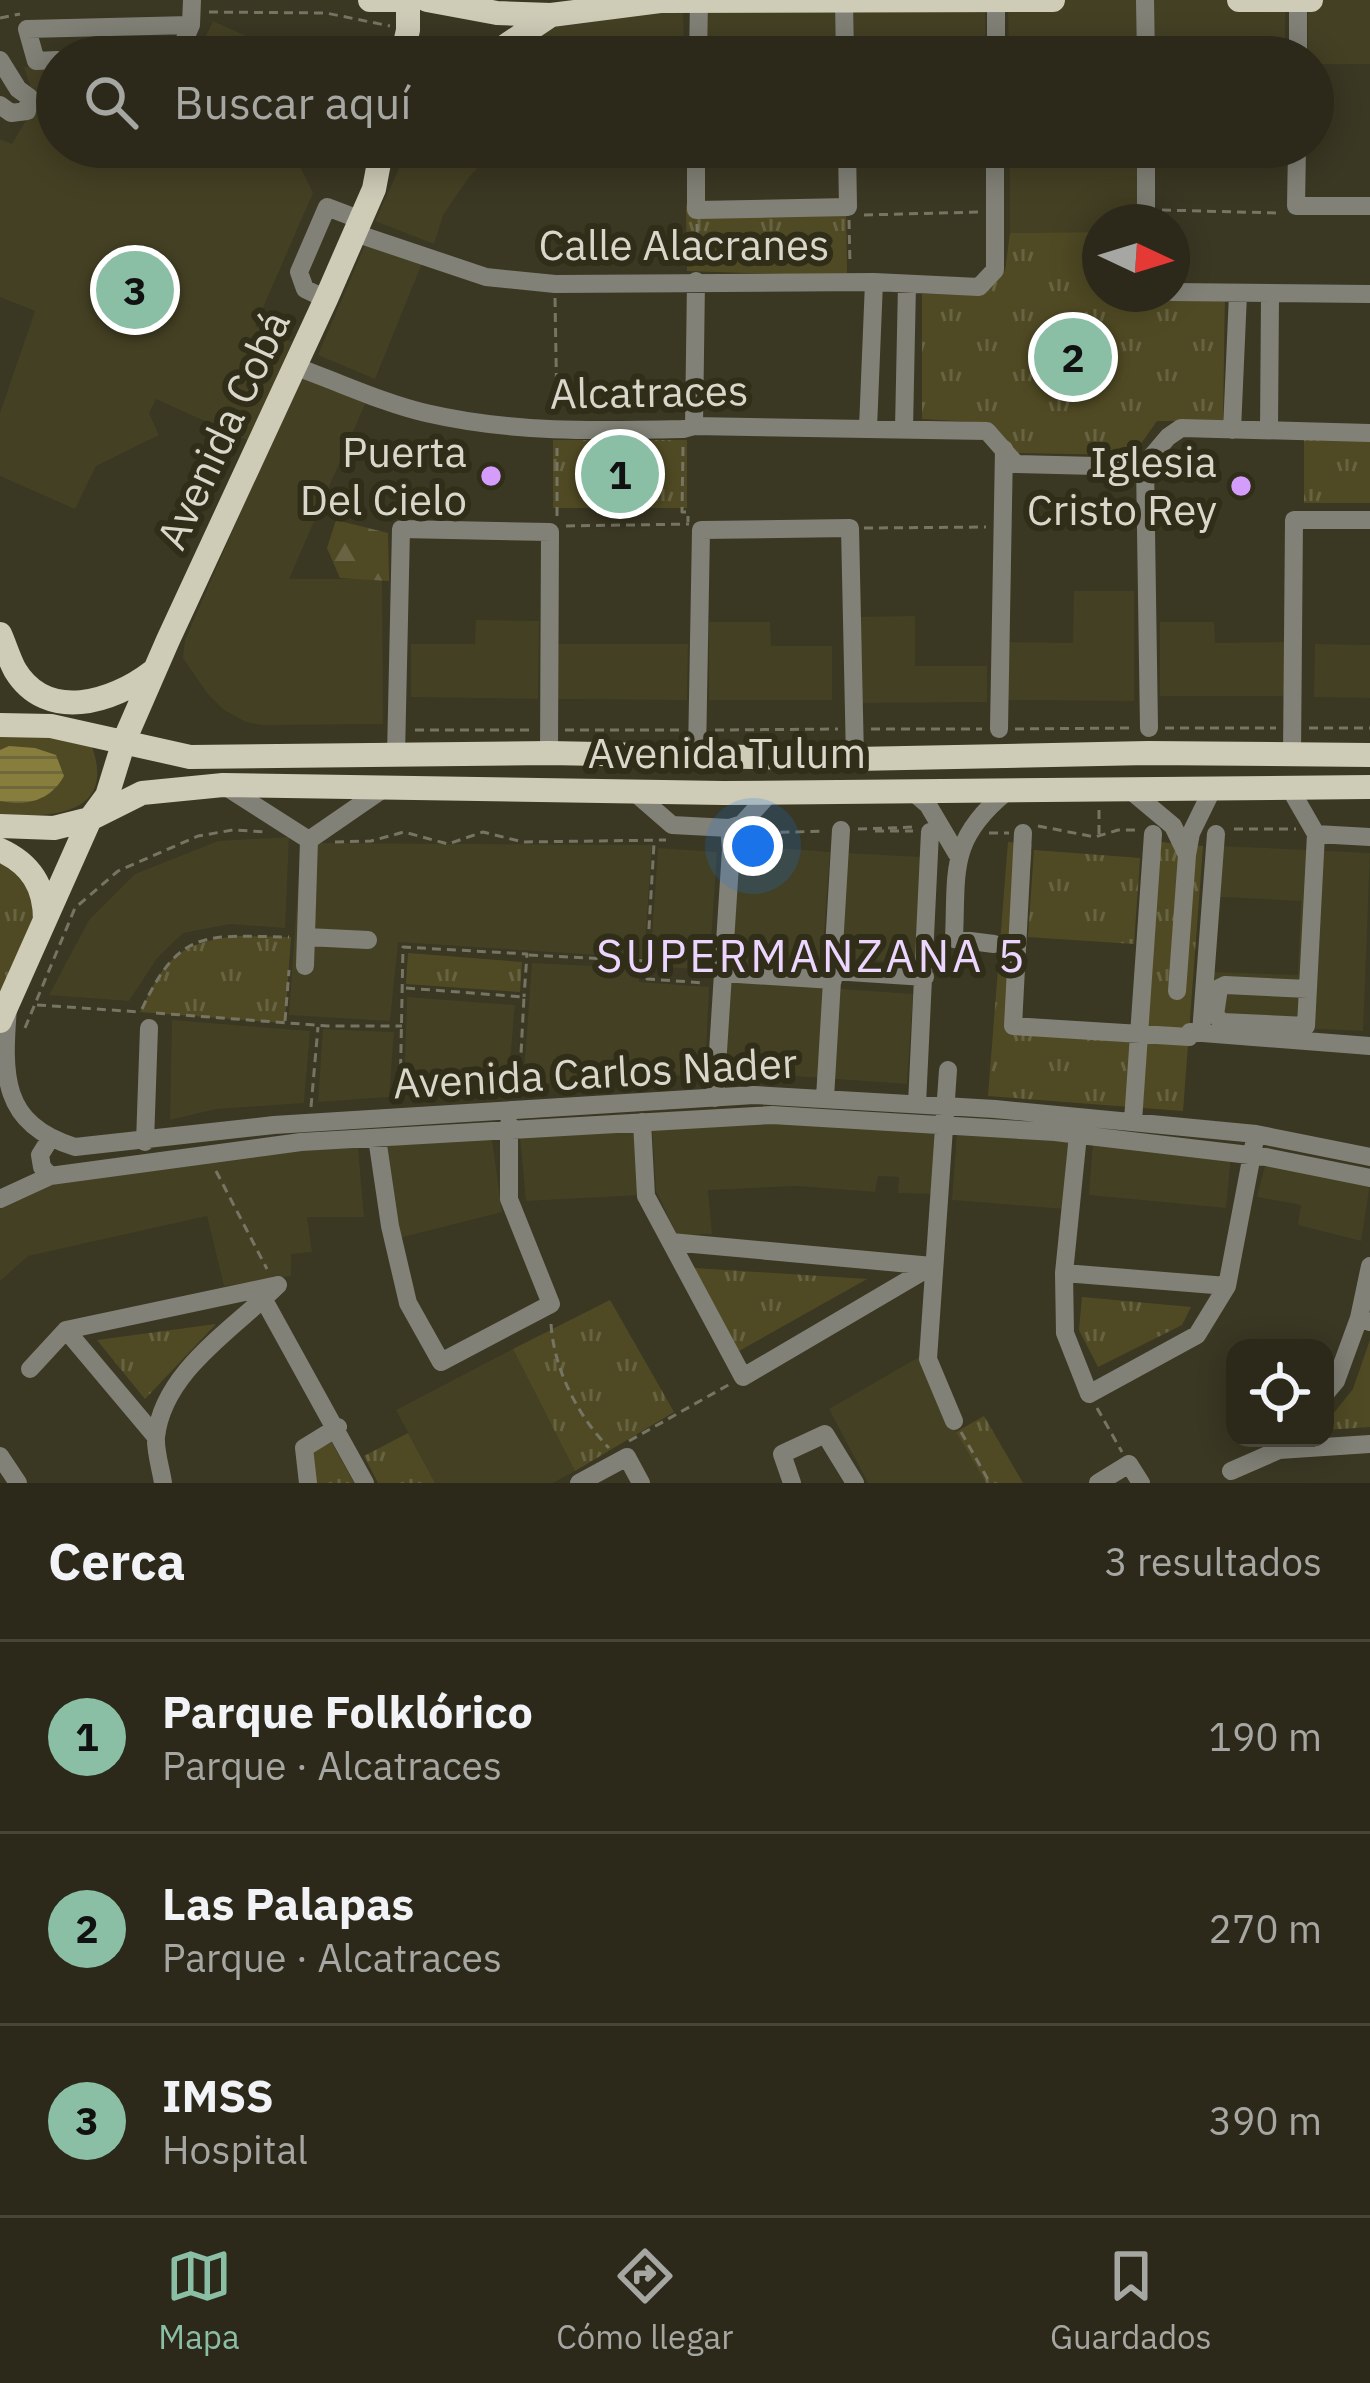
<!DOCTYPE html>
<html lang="es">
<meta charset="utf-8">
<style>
:root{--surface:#2c291a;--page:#343123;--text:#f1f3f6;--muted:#a6a6a2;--line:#484539;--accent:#8abfa5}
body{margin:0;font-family:"IBM Plex Sans",sans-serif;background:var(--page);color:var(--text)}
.controls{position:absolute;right:36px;bottom:36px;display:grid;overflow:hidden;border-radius:24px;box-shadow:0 6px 30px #0003}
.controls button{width:108px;height:108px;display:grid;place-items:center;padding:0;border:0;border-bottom:3px solid var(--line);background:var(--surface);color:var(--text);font:60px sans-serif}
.compass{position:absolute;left:1082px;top:204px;width:108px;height:108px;border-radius:50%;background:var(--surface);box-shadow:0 6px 30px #0003;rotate:94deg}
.you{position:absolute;left:753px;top:846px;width:42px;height:42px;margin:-30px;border:9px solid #fff;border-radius:50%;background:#1a73e8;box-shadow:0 0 0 18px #1a73e833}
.badge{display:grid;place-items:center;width:78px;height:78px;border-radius:50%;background:var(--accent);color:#111;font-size:39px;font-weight:700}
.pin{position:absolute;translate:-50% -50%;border:6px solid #fff;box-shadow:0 3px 12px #0006}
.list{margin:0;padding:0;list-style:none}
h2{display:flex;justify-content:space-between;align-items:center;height:156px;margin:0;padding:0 48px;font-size:51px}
h2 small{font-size:39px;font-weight:400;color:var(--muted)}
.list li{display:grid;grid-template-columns:78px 1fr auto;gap:36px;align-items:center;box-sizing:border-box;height:192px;padding:0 48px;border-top:3px solid var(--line)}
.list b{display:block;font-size:45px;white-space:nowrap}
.list p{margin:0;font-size:39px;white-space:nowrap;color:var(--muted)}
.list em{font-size:39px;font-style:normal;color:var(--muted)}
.icon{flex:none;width:66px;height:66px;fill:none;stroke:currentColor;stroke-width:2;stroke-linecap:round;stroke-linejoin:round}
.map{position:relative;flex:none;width:1370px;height:1483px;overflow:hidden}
.search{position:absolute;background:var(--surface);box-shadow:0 6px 30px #0003;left:36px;right:36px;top:36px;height:132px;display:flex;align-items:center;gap:30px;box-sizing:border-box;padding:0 42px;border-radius:66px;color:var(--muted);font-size:45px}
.sheet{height:732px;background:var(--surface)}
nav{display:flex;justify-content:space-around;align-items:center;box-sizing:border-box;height:168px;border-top:3px solid var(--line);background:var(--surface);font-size:33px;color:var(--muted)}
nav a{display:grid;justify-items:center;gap:6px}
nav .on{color:var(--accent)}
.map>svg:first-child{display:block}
.built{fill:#444024}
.green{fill:#504a24}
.forest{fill:url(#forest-firs)}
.park{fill:url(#park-tufts)}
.water{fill:url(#water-rules)}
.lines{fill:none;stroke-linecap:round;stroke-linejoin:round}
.path{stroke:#767463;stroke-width:3;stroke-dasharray:9 6;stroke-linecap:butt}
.minor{stroke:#828177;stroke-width:18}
.major{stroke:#cecbb7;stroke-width:24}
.poi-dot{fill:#d49cfb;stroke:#302d19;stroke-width:4.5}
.labels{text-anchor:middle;stroke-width:12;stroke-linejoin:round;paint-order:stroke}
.street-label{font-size:42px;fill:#d8d7ca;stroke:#302d19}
.poi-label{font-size:42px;fill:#d8d7ca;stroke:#302d19;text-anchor:end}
.neighbourhood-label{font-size:45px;letter-spacing:3px;fill:#ecd5fe;stroke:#302d19}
</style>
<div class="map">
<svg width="1370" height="1483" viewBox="0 0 1370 1483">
<defs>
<pattern id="forest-firs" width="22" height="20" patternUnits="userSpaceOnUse" patternTransform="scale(3)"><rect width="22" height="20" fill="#504a24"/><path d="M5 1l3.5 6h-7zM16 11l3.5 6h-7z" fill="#686342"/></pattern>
<pattern id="park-tufts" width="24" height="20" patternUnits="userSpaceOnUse" patternTransform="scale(3)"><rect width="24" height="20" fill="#504a24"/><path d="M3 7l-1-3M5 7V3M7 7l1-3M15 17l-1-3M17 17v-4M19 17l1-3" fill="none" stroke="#686342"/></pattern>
<pattern id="water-rules" width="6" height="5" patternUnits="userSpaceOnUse" patternTransform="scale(3)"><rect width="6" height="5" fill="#877d3c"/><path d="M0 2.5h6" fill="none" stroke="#6e683c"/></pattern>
</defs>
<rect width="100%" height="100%" fill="#3a3723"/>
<path class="built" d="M683,0L684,57H492L550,20Z
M852,0H985L986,57H852Z
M1008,0H1137L1138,57H1009Z
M1144,0H1285V57H1144Z
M1308,0H1370V64H1313V57H1308Z
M838,1L839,57H703L702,2Z
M213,21L292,57H196Z
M24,67L57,68V147H290L313,193L255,326L292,342L249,441L156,399L149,413L159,435L96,466L75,509L0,476V413L35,311L0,297V139L12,144L36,104Z
M409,147H498L469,177L443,215L434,244L375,221Z
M1010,147H1139V222H1100V232L1010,233Z
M368,238L423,261L375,379L318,355Z
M303,369L368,397L289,579H382L383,724L261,725L246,722L224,710L207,693L183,658L185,640Z
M1074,591H1134V701L1007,700V642L1073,643Z
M915,616V666H987V702L856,703V617Z
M476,620L539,621L538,699L411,697V644H475Z
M709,622H770L771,646H832V700H709Z
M1160,622H1214L1215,643L1289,642V696H1160Z
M556,644H688L687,700L556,699Z
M1315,644L1370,645V698L1314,697Z
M289,837L285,928L230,924L183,933L157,958L129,1001L49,995L89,920L135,874L218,841Z
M301,843L652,845L644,958L398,942L390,1021L289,1015Z
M737,845L830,852L821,976L729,969Z
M1222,846L1370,853L1363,1031L1210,1024L1213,972L1298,975L1301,901L1220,897Z
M658,848L717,852L709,970L650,966Z
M847,853L922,857L915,963L840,958Z
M532,963L639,968V982L709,987L705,1074L523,1085Z
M730,981L913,994L907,1084L724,1071Z
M407,997L515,1005L508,1084L404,1088Z
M172,1020L310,1031L304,1103L216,1109L170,1120Z
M323,1029L394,1032L389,1097L318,1102Z
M772,1121L937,1130L931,1194L898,1193L899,1177L878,1176L875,1192L798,1186L708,1190L712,1234L677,1235L656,1191L652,1128Z
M636,1129L640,1195L526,1201L520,1137Z
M957,1131L1070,1140L1065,1209L952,1200Z
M492,1139L502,1212L399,1238L384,1146Z
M1093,1142L1231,1154L1226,1208L1089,1195Z
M358,1148L364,1217H307L312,1252L291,1254V1276L224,1286L207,1216L28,1256L0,1281V1204L54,1180L290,1150Z
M1266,1163L1370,1184L1361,1241L1298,1225L1301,1205L1257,1197Z
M513,1349L575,1471L553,1483H435L396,1410Z
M919,1357L956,1432L986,1483H868L829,1409Z"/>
<path class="green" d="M0,733H39L92,747C117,816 49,818 0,815Z"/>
<path class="forest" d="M336,520L388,533L389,581L340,578L327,548Z"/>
<path class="park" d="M846,204L847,276L687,271L686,205Z
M1100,232V294L1225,289L1223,421H1157L1133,455L1018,453L992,423L922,419V294L981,295L1005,271L1010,233Z
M1304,437H1370V503H1304Z
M553,440H687V508H553Z
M1008,842L1032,844L1018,1030L1145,1040L1161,842L1203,846L1183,1111L988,1096Z
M1034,850L1140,858L1134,944L1028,937Z
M0,857L28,876L39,917L0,1004Z
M237,936L291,937L285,1023L140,1012C166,958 176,944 237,936Z
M408,953L522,962L520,992L406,984Z
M694,1268L867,1279L739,1351Z
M1082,1297L1191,1307L1182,1325L1098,1367L1079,1330Z
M610,1300L674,1412L575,1471L513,1349Z
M216,1324L145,1399L97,1340Z
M1370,1340V1427L1325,1430V1424L1353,1389Z
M984,1416L1023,1483H986L956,1432Z
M408,1433L435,1483H378L364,1456Z
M331,1441L354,1483H313L308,1453Z"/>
<path class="water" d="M9,746L35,748L56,755L64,776C50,801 27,806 0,801V750Z"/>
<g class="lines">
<path class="path" d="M209,12L326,13L390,26
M0,18L20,14
M427,39L456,57
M1162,210L1278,213
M864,215L981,212
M849,220L850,265
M697,224L698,262
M555,298L557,414
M683,447L682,512H688V522
M557,516V448
M566,526L689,524
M864,528L986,527
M1165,728H1276
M1309,728H1370
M871,729H982
M1015,729L1132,728
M415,730H532
M565,730H682
M715,730L838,729
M1099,810V836
M1038,826L1095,837L1118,830H1140
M858,829L915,827
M1234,829H1296
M875,831H913
M989,833H1009
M752,838L759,833L825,831
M335,842L371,841L404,832L448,844L483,832L523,842L666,840
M529,955L647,961L654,844
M647,963V979L705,983
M406,988L524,997L519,1091
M37,1005L141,1012
M142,1009C180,927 207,936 289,937
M156,1013L328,1026H402
M285,1021L289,970
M25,1028L75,908L118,871L198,836L233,830L267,832
M400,1098L403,947L527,954L524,997
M311,1107L318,1027
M216,1171L267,1269
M551,1324C554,1370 578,1416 609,1448
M1097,1408L1122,1452
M961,1432L990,1483
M629,1441L730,1384"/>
<path class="minor" d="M1145,0L1146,57
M844,2L845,57
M168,57H177L191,25L192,0
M698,57L699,1
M996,57V1
M1298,57V1
M0,60L18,89L29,97L27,111L11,113L0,105
M57,60L36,61L27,29L191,25
M696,147V210L848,207L847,147
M1146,147V222
M1297,147L1296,206H1370
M355,233L486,277L555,284L874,282L979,287L995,270V147
M1172,292L1370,294
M326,299L305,289L299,272L327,207L361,220
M296,367C339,382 383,403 426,413C512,433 596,431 683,429L694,426L987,431L1016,464L1137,467L1145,464
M694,426L696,281
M868,428L874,282
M904,429L907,284
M1232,430L1238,294
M1269,430L1270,296
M1145,464L1149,728
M1145,464L1168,437L1181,428L1370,433
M999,729L1004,449
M697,754L701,530L850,528L855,759
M396,755L401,529L550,532L549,753
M1292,755L1294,520H1370
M223,785L309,840
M1289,787L1316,834L1306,1026L1222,1022L1215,1015L1219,988L1225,985L1308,989
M1130,790L1173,826L1187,855
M634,792L672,825L729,828L742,824L770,793
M914,793L928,805L957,854
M1023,833L1013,1026L1189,1037L1190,1032L1370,1046
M1316,834L1370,837
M309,840L383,789
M306,937L368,940
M994,944L954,939C957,872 948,840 1005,793
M305,966L309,840
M833,971L925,977
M722,973L833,980
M1177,991L1187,855L1191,833L1213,788
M8,1007C3,1074 0,1124 75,1147L274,1125L754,1095L995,1109L1256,1134L1370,1157
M1201,1033L1216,834
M948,1070L928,1359L954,1421
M715,1098L731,849L729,828
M825,1098L841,830
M917,1104L930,832
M1133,1121L1153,834
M642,1122L646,1196L743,1377L932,1266
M1078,1135L1064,1273L1065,1333L1089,1394L1197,1335L1227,1286L1254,1144
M377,1138L390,1226L408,1303L441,1362L551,1304L509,1199V1124
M50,1139L40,1155L42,1167L50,1176
M145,1142L149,1028
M0,1199L50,1176L301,1142L772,1115L1055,1132L1266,1157L1370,1178
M671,1242L932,1266
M1064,1273L1227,1286
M264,1300L365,1483
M1359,1318L1370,1266
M66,1330L156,1437
M30,1369L66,1330L278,1285
M1325,1394L1336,1381L1359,1318L1370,1322
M0,1456L18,1483
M1231,1471L1279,1450L1370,1444
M163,1483C161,1469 155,1451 156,1437C163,1371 235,1328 278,1285
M308,1483L304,1448L338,1427
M579,1483L627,1457L641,1483
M792,1483L782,1454L825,1434L855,1483
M1098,1483L1129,1464L1141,1483"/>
<path class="major" d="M370,0H394
M427,0L497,13L551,15L660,1L1053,0
M1239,0H1311
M402,57L408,30V0
M489,57L551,15
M0,634C5,645 9,659 15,670C47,723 113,702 152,672
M0,725L51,726L190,757L549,753L855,759L1148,753L1370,755
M0,826L54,828L90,819L142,793L223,785L724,793L1370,787
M0,850C31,864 45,886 45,920
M0,1021L90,819L107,796L124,741L168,640L326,299L374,189L382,147"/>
</g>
<g class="poi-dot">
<circle cx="491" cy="476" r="12"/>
<circle cx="1241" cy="486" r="12"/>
</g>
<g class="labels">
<g class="street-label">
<text x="684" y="260">Calle Alacranes</text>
<text transform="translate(649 392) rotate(-1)" y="15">Alcatraces</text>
<text transform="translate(223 430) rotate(-65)" y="15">Avenida Cobá</text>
<text x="727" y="768">Avenida Tulum</text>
<text transform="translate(595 1073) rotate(-3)" y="15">Avenida Carlos Nader</text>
</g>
<g class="poi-label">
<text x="467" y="467">Puerta<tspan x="467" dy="48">Del Cielo</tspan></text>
<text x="1217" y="477">Iglesia<tspan x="1217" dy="48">Cristo Rey</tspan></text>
</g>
<g class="neighbourhood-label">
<text x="812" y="972">SUPERMANZANA 5</text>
</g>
</g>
</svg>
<div class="controls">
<button><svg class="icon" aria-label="locate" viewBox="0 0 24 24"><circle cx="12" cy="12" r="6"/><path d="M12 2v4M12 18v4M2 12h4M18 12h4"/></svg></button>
</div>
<svg class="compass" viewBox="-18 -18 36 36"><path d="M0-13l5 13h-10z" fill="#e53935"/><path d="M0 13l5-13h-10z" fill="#a6a6a2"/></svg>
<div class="you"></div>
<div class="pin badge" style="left:620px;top:474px">1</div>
<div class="pin badge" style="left:1073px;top:357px">2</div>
<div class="pin badge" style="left:135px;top:290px">3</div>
<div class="search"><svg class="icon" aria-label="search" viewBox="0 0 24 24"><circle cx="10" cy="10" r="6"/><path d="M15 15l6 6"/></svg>Buscar aquí</div>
</div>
<section class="sheet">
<h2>Cerca<small>3 resultados</small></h2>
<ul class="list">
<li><span class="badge">1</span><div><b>Parque Folklórico</b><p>Parque · Alcatraces</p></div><em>190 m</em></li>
<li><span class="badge">2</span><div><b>Las Palapas</b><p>Parque · Alcatraces</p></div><em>270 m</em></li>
<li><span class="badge">3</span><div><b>IMSS</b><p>Hospital</p></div><em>390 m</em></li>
</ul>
</section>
<nav>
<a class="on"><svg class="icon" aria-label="map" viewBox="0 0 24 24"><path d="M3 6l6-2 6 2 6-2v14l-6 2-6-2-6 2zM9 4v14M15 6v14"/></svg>Mapa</a>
<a><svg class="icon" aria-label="directions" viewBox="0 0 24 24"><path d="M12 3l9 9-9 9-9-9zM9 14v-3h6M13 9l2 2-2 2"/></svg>Cómo llegar</a>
<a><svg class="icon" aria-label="saved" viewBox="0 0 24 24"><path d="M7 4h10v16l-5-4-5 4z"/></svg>Guardados</a>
</nav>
